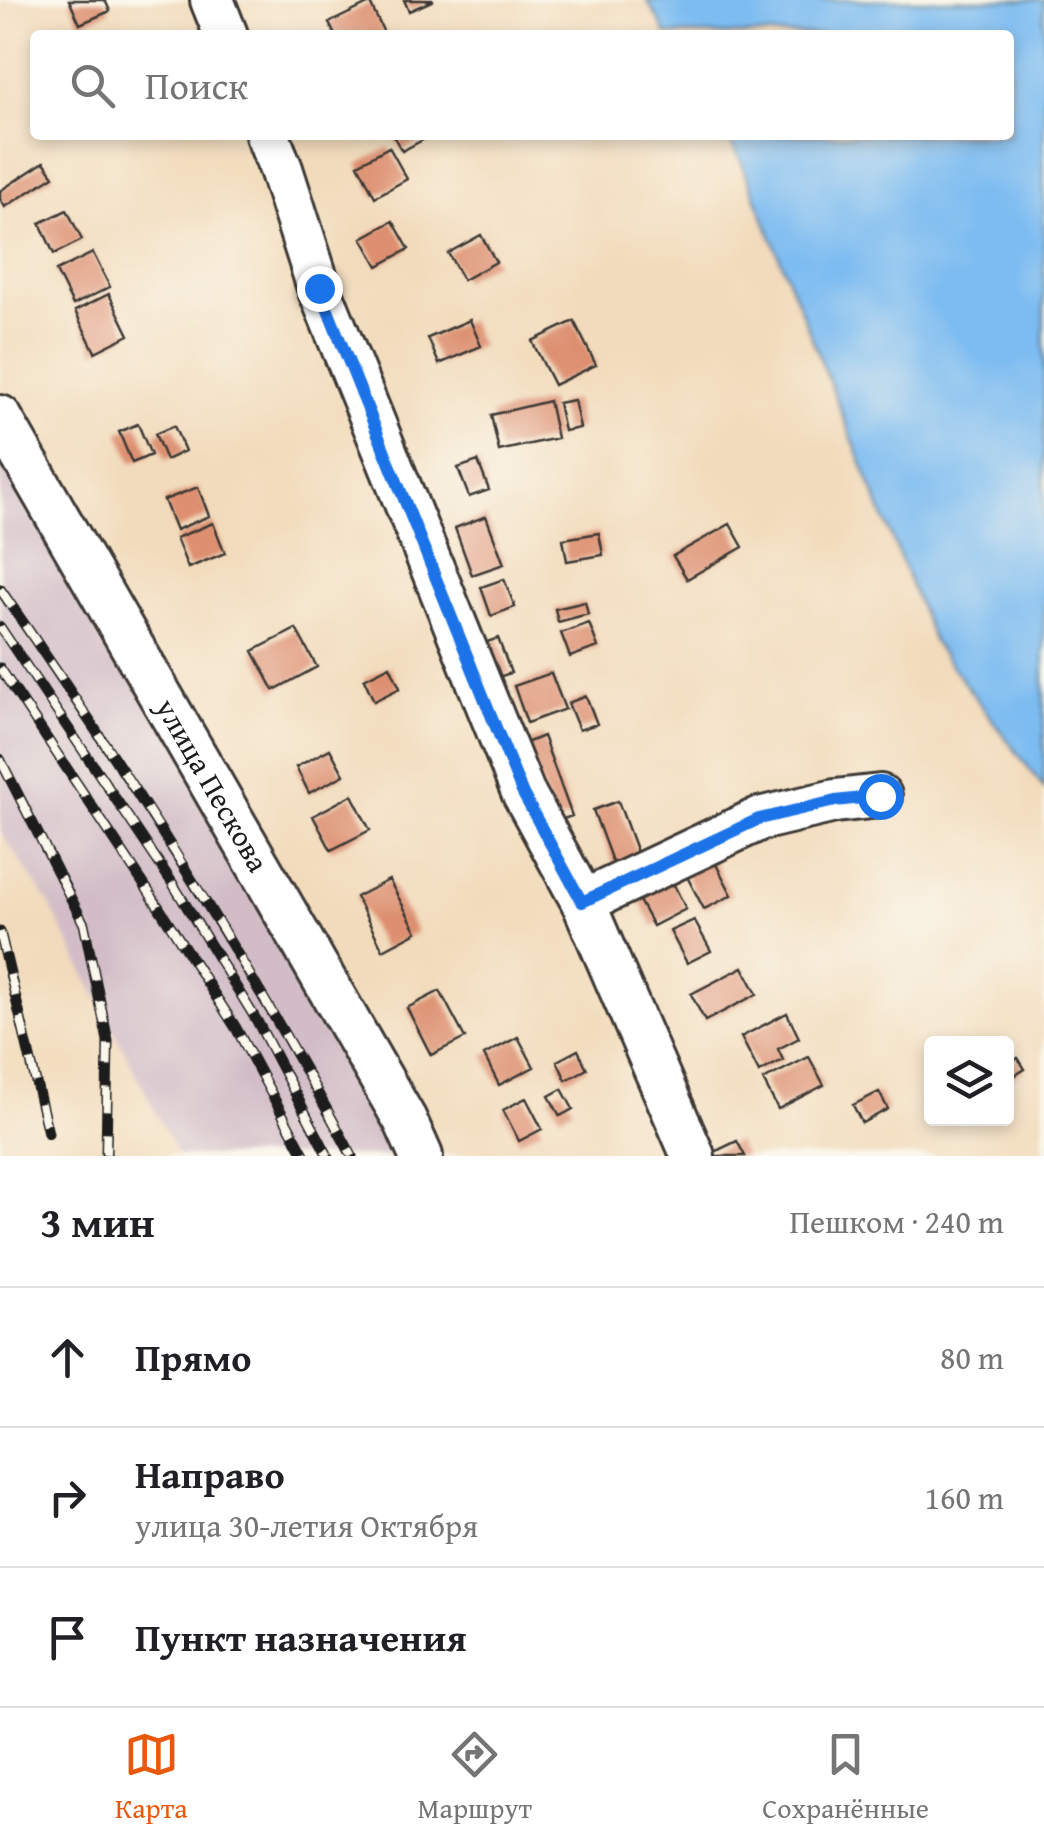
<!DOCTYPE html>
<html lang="ru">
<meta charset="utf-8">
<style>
:root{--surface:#fff;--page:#f2f2f2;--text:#202124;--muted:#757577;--line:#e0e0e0;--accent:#ea580c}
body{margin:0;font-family:"Gentium Book Plus",serif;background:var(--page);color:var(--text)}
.controls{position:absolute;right:30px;bottom:30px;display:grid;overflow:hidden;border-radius:10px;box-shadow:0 5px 15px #0003}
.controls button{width:90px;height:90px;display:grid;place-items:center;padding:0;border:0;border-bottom:2px solid var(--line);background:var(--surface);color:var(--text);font:50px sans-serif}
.stop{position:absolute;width:30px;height:30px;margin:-22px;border:8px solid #1a73e8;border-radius:50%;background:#fff}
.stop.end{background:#1a73e8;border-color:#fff;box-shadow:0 2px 10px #0008}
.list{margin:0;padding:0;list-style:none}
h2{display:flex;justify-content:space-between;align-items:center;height:130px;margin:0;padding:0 40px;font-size:42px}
h2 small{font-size:32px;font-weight:400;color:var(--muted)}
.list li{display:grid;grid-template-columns:65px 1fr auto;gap:30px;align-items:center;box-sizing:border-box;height:140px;padding:0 40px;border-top:2px solid var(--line)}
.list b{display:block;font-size:38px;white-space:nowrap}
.list p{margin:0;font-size:32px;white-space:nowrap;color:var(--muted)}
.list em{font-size:32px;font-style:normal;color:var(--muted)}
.icon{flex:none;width:55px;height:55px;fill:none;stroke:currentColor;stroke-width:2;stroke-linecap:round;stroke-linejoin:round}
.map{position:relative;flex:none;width:1044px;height:1156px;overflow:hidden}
.search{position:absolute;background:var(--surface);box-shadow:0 5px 15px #0003;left:30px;right:30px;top:30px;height:110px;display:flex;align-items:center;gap:25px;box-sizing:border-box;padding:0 35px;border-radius:10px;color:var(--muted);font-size:38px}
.sheet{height:550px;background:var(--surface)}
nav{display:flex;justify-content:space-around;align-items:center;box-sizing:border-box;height:140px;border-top:2px solid var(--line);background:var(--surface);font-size:28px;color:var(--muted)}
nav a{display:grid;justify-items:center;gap:5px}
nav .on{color:var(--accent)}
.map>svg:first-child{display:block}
.industrial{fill:#d2bdc7}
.water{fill:#7dbcf1;stroke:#4c6c86;stroke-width:2.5}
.building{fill:#dd8f70}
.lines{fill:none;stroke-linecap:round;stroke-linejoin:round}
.minor-casing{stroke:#3c3934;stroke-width:48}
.minor{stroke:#fff;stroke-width:42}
.rail-casing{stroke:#1c1c1c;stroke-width:11}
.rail{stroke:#fbf7ec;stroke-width:8;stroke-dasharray:22;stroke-linecap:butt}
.route{stroke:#1a73e8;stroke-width:12}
.labels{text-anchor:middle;stroke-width:9;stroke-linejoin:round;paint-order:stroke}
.street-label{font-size:30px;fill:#1c1c1c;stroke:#fbf7ec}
</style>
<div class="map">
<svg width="1044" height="1156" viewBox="0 0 1044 1156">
<rect width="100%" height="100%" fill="#fbf7ec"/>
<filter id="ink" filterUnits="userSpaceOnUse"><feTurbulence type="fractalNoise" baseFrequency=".01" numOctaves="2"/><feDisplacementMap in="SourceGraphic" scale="20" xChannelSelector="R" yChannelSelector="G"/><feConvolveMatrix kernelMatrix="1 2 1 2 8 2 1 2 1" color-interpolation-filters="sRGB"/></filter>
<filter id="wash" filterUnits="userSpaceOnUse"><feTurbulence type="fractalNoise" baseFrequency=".0048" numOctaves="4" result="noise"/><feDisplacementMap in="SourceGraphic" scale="40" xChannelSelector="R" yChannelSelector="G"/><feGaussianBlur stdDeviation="2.25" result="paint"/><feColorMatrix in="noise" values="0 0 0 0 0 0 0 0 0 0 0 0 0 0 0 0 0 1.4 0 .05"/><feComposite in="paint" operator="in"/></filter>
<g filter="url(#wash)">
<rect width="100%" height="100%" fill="#f2dbbc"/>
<path class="industrial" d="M0,422L258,883L390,1156H178L48,902L0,831Z"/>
<path class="water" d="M647,0H1044V788L934,643L741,161L726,135H1009V35H667Z"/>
<g id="blocks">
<path class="building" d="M69,0H105L110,11L80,24Z
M404,0H434L409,11Z
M370,3L385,35H335L329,23Z
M393,135H432L402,151Z
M389,147L407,179L375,197L358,164Z
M44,162L54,176L5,207L0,199V191Z
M67,210L82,240L54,254L40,223Z
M393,221L409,249L378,266L362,238Z
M481,235L496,262L463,280L448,253Z
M93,253L110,287L73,305L56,271Z
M109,294L129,335L95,352L75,311Z
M470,320L481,346L439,364L428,338Z
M574,321L596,365L554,385L532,341Z
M574,400L580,428L564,431L558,403Z
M549,401L557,438L499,451L491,415Z
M138,424L151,455L132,463L119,432Z
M174,426L185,451L166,460L155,434Z
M478,461L489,490L469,497L458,468Z
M198,487L209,516L176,530L164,500Z
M486,516L504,564L472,575L455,528Z
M213,523L225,553L188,568L176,538Z
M730,524L743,547L687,579L673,556Z
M599,533L603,555L567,561L563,539Z
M504,579L515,607L491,616L481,587Z
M585,602L588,614L558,622L555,609Z
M589,623L598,647L570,657L561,633Z
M296,629L317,667L274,690L253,651Z
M498,638L511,673L492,679L479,645Z
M390,666L400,688L374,701L364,679Z
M551,673L565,709L527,723L514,686Z
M586,696L597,724L579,730L568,703Z
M543,736L572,816L555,822L526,743Z
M330,749L344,775L309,793L296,767Z
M352,795L370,830L331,850L313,816Z
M618,801L638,855L613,864L593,810Z
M710,853L732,895L704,909L682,867Z
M670,877L686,909L653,926L636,895Z
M389,880L417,932L383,950L356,897Z
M694,920L711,951L687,963L670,931Z
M743,967L757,994L705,1021L691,994Z
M440,991L465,1038L431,1055L407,1008Z
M787,1013L799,1038L778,1049L783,1060L759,1072L741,1037Z
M518,1037L534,1067L499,1085L484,1055Z
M578,1050L587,1069L566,1080L557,1061Z
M809,1057L824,1085L778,1109L763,1080Z
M1018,1058L1025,1069L1006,1081V1065Z
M562,1089L573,1109L560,1116L549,1096Z
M879,1092L888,1109L862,1123L853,1105Z
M526,1098L542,1129L519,1141L503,1110Z
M737,1141L745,1156H716L714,1152Z"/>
</g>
</g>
<g filter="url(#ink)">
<use href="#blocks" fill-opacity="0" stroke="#3c3934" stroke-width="2.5"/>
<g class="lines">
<defs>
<g id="minor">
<path d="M212,0L226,35"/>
<path d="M267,135L281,169L319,288L523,792L583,902L693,1156"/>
<path id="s1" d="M0,417L405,1120L421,1156"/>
<path d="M583,902L759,819L835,801L880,796"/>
</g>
</defs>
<use href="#minor" class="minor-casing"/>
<use href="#minor" class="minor"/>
<defs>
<path id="rail" d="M0,589C127,772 247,959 352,1156
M0,627L173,884L257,1021L328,1156
M0,668L149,892L236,1028L305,1156
M0,759L84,924L108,1041L106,1156
M0,932L48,1133"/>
</defs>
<use href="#rail" class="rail-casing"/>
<use href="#rail" class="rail"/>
</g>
</g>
<g class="lines" filter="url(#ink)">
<path class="route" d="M319,288L522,792L582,902L759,819L835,801L880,796"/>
</g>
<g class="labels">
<g class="street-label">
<text dy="10" stroke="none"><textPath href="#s1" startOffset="425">улица Пескова</textPath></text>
</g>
</g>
</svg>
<div class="controls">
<button><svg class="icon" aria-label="layers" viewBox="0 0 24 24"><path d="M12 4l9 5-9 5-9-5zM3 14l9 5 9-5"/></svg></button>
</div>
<div class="stop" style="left:880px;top:796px"></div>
<div class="stop end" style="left:319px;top:288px"></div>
<div class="search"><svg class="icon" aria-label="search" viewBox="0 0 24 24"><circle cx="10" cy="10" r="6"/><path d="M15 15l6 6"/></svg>Поиск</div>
</div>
<section class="sheet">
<h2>3 мин<small>Пешком · 240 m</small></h2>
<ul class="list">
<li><svg class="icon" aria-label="ahead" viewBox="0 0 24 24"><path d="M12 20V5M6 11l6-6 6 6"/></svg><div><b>Прямо</b></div><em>80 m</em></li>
<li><svg class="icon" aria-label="right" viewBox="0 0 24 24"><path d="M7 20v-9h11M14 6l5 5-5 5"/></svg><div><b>Направо</b><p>улица 30-летия Октября</p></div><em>160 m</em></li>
<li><svg class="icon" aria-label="arrive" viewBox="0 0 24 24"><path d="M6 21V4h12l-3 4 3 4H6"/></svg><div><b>Пункт назначения</b></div></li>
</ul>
</section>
<nav>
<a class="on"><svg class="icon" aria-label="map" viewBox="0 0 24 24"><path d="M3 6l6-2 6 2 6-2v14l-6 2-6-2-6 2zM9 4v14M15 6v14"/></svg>Карта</a>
<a><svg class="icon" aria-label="directions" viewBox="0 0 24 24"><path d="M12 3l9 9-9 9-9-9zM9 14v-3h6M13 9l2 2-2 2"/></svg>Маршрут</a>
<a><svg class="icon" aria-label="saved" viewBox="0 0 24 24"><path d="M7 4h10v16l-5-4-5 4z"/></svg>Сохранённые</a>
</nav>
